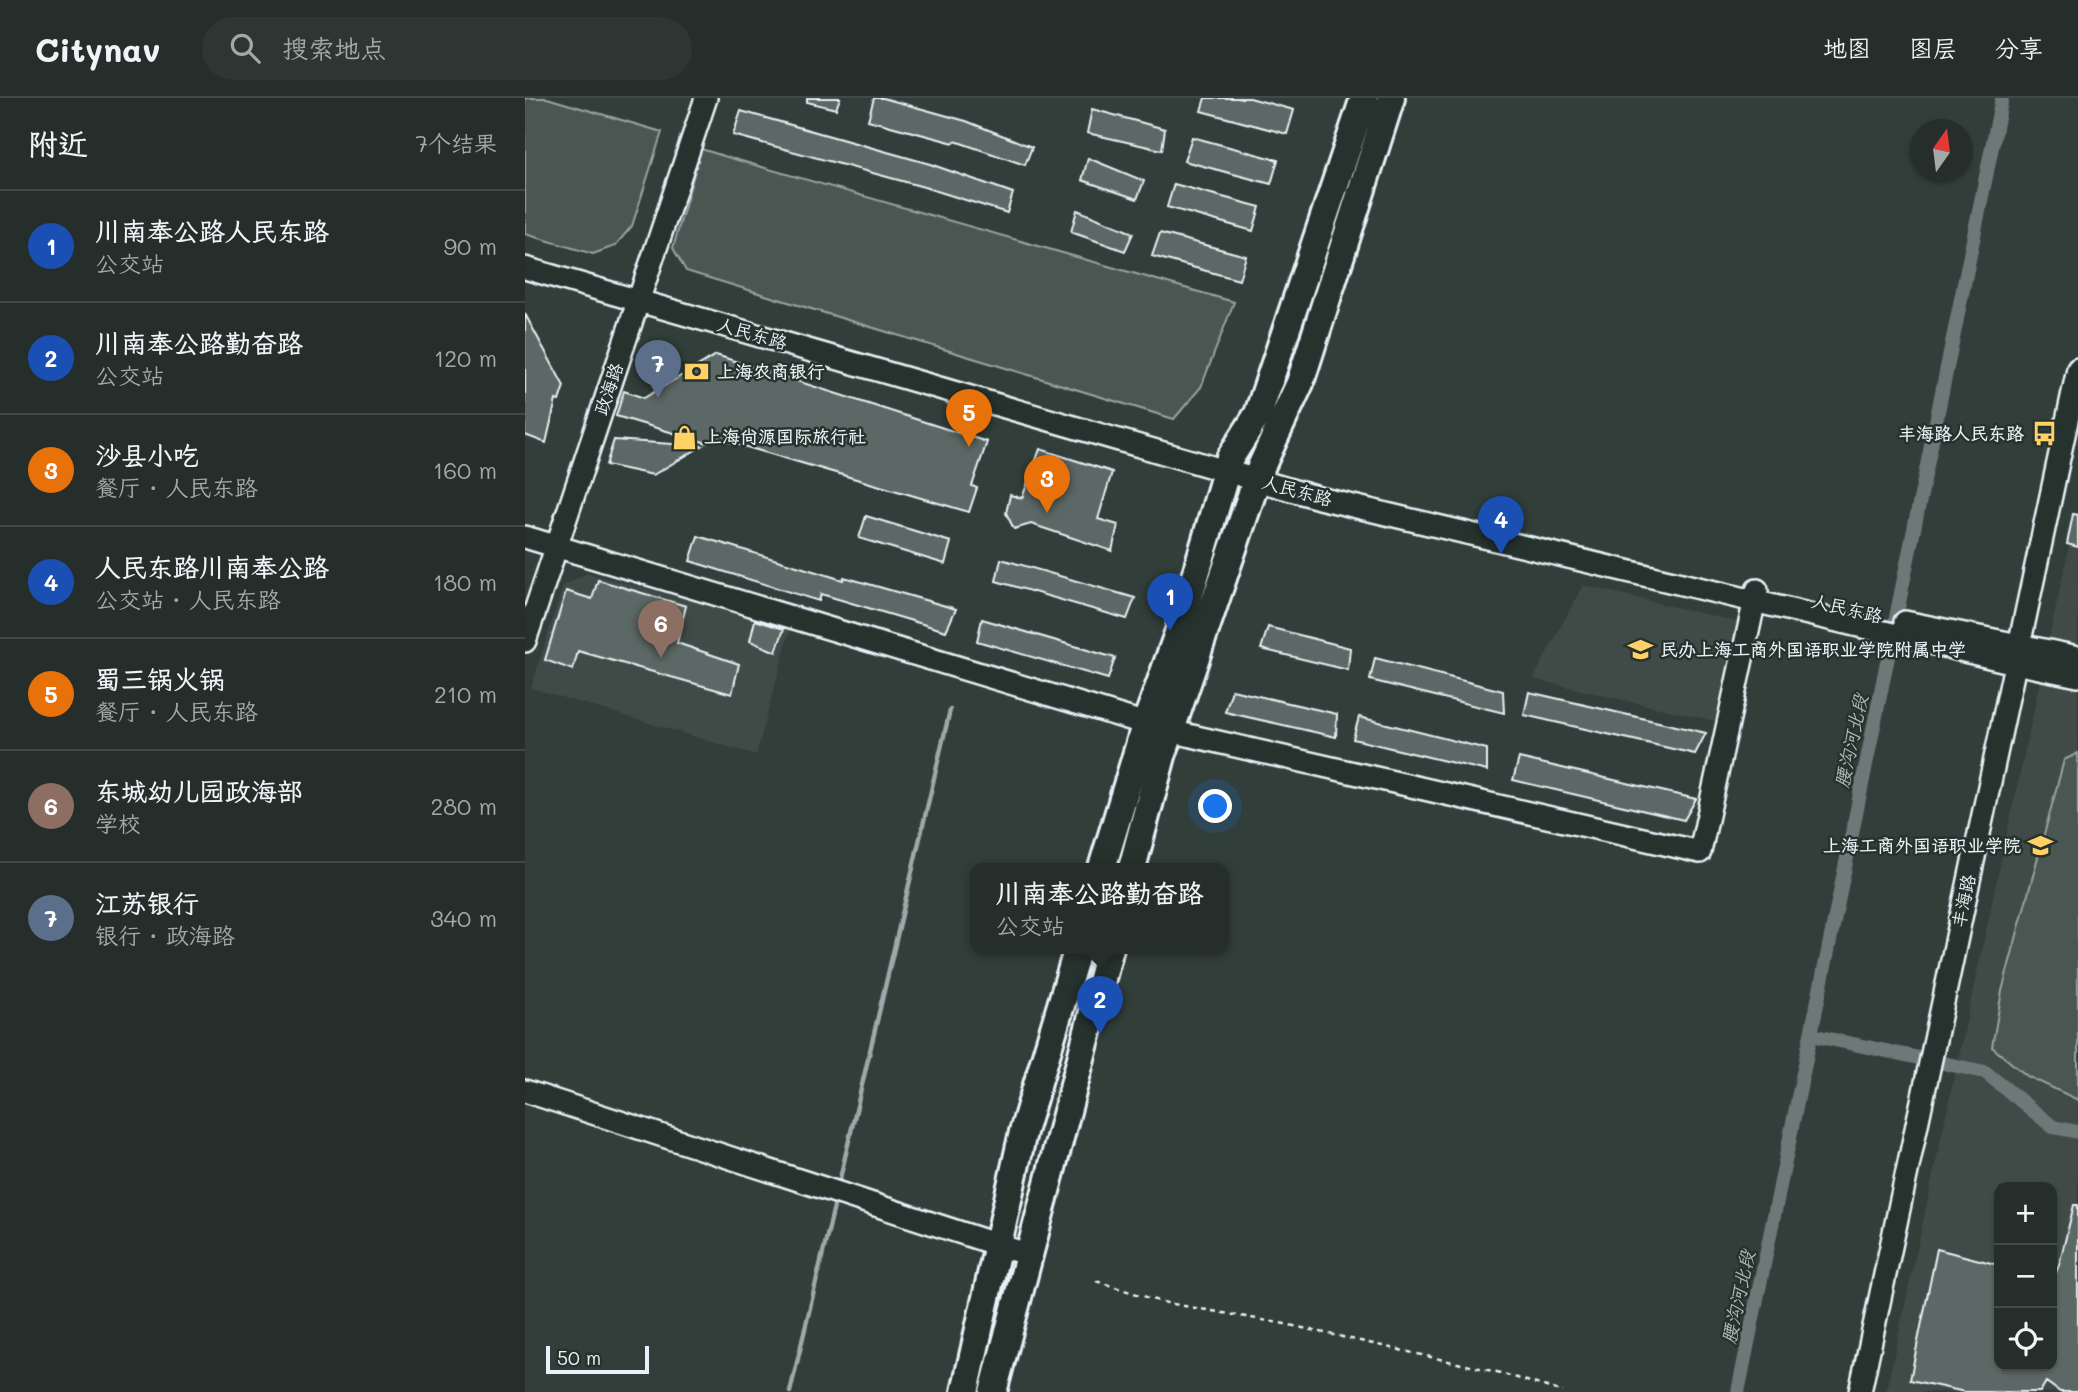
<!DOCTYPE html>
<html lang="zh">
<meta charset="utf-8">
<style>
:root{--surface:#262e2b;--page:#2e3633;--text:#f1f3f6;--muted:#a4a8a9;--line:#424a47;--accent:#d6ab8b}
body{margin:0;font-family:Mali,"LXGW WenKai TC",sans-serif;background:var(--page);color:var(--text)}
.controls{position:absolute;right:21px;bottom:21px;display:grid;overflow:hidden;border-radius:14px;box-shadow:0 2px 5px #0004}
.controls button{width:63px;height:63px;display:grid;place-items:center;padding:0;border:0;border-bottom:2px solid var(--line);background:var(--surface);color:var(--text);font:35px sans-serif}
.compass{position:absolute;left:1385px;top:21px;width:63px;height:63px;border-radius:50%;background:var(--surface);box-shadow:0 2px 5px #0004;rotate:14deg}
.scale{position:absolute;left:21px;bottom:18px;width:103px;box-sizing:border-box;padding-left:7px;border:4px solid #e8f1f8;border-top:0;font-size:19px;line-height:24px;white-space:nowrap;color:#e8f1f8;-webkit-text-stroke:5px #26332d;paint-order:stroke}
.you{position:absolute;left:691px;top:709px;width:24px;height:24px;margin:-18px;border:5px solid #fff;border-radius:50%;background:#1a73e8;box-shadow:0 0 0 10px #1a73e833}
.badge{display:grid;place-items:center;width:46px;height:46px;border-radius:50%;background:var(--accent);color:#fff;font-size:23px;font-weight:700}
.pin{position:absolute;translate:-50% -58px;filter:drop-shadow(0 2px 4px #0008)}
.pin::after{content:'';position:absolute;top:37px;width:24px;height:21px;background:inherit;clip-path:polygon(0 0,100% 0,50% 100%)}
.popup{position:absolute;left:445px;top:765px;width:259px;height:91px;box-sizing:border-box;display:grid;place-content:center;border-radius:14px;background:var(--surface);filter:drop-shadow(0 2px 5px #0005);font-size:23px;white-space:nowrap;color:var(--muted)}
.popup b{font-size:26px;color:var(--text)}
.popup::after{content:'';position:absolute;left:50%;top:100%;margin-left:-14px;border:14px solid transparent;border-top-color:var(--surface)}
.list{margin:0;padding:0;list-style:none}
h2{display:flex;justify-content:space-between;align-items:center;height:91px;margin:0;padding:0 28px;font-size:30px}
h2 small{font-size:23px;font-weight:400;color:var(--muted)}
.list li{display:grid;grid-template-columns:46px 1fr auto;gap:21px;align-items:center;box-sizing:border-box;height:112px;padding:0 28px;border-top:2px solid var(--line)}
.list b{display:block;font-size:26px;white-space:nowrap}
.list p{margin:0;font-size:23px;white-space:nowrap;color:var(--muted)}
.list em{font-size:23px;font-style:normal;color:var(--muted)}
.icon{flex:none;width:38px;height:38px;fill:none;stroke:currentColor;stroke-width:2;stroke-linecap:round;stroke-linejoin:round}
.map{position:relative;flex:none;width:1553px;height:1294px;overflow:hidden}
header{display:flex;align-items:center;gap:42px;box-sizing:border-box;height:98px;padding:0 35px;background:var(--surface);border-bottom:2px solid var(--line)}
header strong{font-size:33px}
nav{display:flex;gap:38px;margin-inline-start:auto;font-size:24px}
.search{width:490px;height:63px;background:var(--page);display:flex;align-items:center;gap:18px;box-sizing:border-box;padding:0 24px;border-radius:38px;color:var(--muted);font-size:26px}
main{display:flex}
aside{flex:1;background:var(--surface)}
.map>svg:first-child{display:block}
.built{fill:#3f4b46;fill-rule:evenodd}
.green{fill:#495651;stroke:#98a4a4;stroke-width:2}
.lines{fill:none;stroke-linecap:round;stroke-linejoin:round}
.stream{stroke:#9ea9ab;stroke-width:4.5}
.canal{stroke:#6d7978;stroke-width:14}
.building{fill:#5c6865;stroke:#e8f1f8;stroke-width:2}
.minor-casing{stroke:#e8f1f8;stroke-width:26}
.major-casing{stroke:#e8f1f8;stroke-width:32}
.path{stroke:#e8f1f8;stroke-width:2.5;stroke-dasharray:5 5;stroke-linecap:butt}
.minor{stroke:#26332d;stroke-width:21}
.major{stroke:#26332d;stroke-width:26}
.labels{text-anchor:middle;stroke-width:5;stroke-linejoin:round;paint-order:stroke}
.street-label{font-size:18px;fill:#e8f1f8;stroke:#26332d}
.poi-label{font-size:18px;font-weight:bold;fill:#e8f1f8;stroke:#26332d;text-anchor:start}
.water-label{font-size:19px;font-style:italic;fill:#b1bbbe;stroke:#26332d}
</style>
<header>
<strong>Citynav</strong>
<div class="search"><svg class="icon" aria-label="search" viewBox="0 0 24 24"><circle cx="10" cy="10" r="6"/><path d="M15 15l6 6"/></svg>搜索地点</div>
<nav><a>地图</a><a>图层</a><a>分享</a></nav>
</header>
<main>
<aside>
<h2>附近<small>7个结果</small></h2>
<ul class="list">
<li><span class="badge" style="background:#1a4fb4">1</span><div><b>川南奉公路人民东路</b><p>公交站</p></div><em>90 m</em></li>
<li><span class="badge" style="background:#1a4fb4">2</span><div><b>川南奉公路勤奋路</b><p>公交站</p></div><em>120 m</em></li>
<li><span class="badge" style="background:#e8710a">3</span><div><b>沙县小吃</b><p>餐厅 · 人民东路</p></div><em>160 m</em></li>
<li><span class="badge" style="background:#1a4fb4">4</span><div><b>人民东路川南奉公路</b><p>公交站 · 人民东路</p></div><em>180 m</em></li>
<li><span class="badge" style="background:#e8710a">5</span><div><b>蜀三锅火锅</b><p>餐厅 · 人民东路</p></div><em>210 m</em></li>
<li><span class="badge" style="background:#8d6e63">6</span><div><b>东城幼儿园政海部</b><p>学校</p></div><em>280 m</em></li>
<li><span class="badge" style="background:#5c6f8a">7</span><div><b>江苏银行</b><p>银行 · 政海路</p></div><em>340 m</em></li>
</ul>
</aside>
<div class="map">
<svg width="1553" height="1294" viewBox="0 0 1553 1294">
<rect width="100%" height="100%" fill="#323e39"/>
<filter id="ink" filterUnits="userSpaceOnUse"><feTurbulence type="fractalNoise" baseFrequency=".0143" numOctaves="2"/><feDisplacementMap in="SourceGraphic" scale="14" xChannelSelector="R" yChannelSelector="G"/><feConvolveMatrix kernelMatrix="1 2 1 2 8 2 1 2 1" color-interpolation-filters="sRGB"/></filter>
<g filter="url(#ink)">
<path class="built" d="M1553,407V1294H1361ZM1474,1089H1527V1268H1474Z
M63,475L266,529L231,657L6,590L38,488Z
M1058,487L1212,524L1190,623L1008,581Z"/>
<path class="green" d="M0,0H22L137,34L107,128L90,148L68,156L0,136Z
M176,51L202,59L709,204L676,289L649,321L161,173L148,150Z
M1553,655V1002L1502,978L1467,949L1477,893L1539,662Z"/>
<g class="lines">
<path class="stream" d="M313,1089L425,612
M265,1294L311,1100"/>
<path class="canal" d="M1286,937L1460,974L1528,1029L1553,1034
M1213,1294L1477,0"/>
</g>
<path class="building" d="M282,0H315L311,11L282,4Z
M349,0H358L441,23L507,49L500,67L430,43L429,45L343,22Z
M680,0H725L769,12L762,36L676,13Z
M567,11L640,31L637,52L562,35Z
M216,13L405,66L488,95L482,115L399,89L208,37Z
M667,39L753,62L746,86L659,63Z
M563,60L619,83L612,101L557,82Z
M649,86L735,109L728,133L642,109Z
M552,112L608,135L600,153L546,134Z
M635,135L721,158L714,182L627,158Z
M0,216L39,288L34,303L31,302L21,345L0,337Z
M191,257L462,344L447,388L452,390L444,414L191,340L182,345L91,318L99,293L119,300Z
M89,342L177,348L128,377L81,367Z
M515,351L587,374L573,421L593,427L587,453L506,426L489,431L481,415L485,397L497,400Z
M1548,416L1553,417V449L1542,446Z
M341,418L426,444L420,466L334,440Z
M173,438L318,482L319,479L431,511L421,533L296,496L294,503L165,463Z
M476,461L610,500L602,521L471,483Z
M73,482L161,508L152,545L214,566L207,596L53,553L48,572L20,562L41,493L67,501Z
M457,521L590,560L583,581L452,543Z
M230,522L259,531L251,554L225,543Z
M743,529L825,550L823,572L736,551Z
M850,560L978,593L979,615L845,582Z
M707,592L812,616L811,639L700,614Z
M1004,594L1181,635L1170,656L999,617Z
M834,619L962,651V673L828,641Z
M994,660L1171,701L1159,722L988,682Z
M1549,1107H1553V1294H1535L1521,1284L1515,1294H1440L1385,1282L1412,1151L1474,1167V1268H1527V1184L1534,1167Z"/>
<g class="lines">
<defs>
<path id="minor" d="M0,170L794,400L1490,565L1553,578
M0,439L645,633L1175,754L1232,492
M1380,524L1553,559
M0,543L181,0
M0,993L504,1157
M1335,1294L1553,271"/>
<path id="major" d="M577,770L621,625L654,533L705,360L733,316L839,0
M607,770L637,658L736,369L775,285L866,0
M440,1294L498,1034L553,850
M468,1294L585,850"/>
</defs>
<use href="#minor" class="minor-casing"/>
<use href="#major" class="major-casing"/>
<path class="path" d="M571,1183L637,1204L760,1226L972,1274L1038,1294"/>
<use href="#minor" class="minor"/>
<use href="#major" class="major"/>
</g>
</g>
<defs>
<symbol id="bank-bare" viewBox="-9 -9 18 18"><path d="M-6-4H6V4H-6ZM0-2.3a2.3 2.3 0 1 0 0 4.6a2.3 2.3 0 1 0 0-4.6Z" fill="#ffd166" stroke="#26332d" stroke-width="2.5" paint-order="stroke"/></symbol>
<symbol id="bus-bare" viewBox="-9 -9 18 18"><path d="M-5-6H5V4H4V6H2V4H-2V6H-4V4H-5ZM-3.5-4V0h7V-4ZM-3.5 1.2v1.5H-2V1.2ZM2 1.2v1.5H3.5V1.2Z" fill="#ffd166" stroke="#26332d" stroke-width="2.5" paint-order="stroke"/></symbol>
<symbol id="shop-bare" viewBox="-9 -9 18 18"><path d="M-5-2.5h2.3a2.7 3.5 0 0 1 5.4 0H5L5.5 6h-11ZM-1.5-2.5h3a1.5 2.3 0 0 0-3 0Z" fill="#ffd166" stroke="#26332d" stroke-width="2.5" paint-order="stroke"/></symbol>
<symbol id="school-bare" viewBox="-9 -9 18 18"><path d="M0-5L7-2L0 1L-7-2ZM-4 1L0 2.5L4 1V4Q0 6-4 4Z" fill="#ffd166" stroke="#26332d" stroke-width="2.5" paint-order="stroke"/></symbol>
<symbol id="university-bare" viewBox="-9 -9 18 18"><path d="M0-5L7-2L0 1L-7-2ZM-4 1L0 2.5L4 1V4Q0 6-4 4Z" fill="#ffd166" stroke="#26332d" stroke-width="2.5" paint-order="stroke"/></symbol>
</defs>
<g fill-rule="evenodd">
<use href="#bank-bare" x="154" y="256" width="35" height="35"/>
<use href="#bus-bare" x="1502" y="318" width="35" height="35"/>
<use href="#shop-bare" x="142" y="322" width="35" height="35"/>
<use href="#school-bare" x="1098" y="534" width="35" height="35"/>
<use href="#university-bare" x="1498" y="730" width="35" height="35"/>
</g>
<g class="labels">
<g class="street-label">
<text transform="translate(227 236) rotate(16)" y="6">人民东路</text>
<text transform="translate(84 291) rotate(-71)" y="6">政海路</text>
<text transform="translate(772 393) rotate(15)" y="6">人民东路</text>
<text transform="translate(1322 511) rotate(13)" y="6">人民东路</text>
<text transform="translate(1439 803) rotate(-78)" y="6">丰海路</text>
</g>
<g class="poi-label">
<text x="192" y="280">上海农商银行</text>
<text x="1499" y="342" text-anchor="end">丰海路人民东路</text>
<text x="179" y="345">上海尚源国际旅行社</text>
<text x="1135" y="558">民办上海工商外国语职业学院附属中学</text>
<text x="1496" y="754" text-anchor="end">上海工商外国语职业学院</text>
</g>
<g class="water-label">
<text transform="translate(1326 643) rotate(-78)" y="7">腰沟河北段</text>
<text transform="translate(1213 1199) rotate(-78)" y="7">腰沟河北段</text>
</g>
</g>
</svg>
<div class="controls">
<button>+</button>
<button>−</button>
<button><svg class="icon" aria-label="locate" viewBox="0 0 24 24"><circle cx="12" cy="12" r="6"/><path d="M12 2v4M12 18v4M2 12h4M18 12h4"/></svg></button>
</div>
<svg class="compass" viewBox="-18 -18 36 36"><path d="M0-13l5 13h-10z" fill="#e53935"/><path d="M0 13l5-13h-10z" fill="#a4a8a9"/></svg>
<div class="scale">50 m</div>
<div class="you"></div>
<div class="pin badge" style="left:645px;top:533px;background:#1a4fb4">1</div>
<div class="pin badge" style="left:575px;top:936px;background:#1a4fb4">2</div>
<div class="popup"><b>川南奉公路勤奋路</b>公交站</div>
<div class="pin badge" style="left:522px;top:415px;background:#e8710a">3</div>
<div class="pin badge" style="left:976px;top:456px;background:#1a4fb4">4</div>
<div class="pin badge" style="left:444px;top:349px;background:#e8710a">5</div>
<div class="pin badge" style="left:136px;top:560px;background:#8d6e63">6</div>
<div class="pin badge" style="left:133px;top:300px;background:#5c6f8a">7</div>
</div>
</main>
